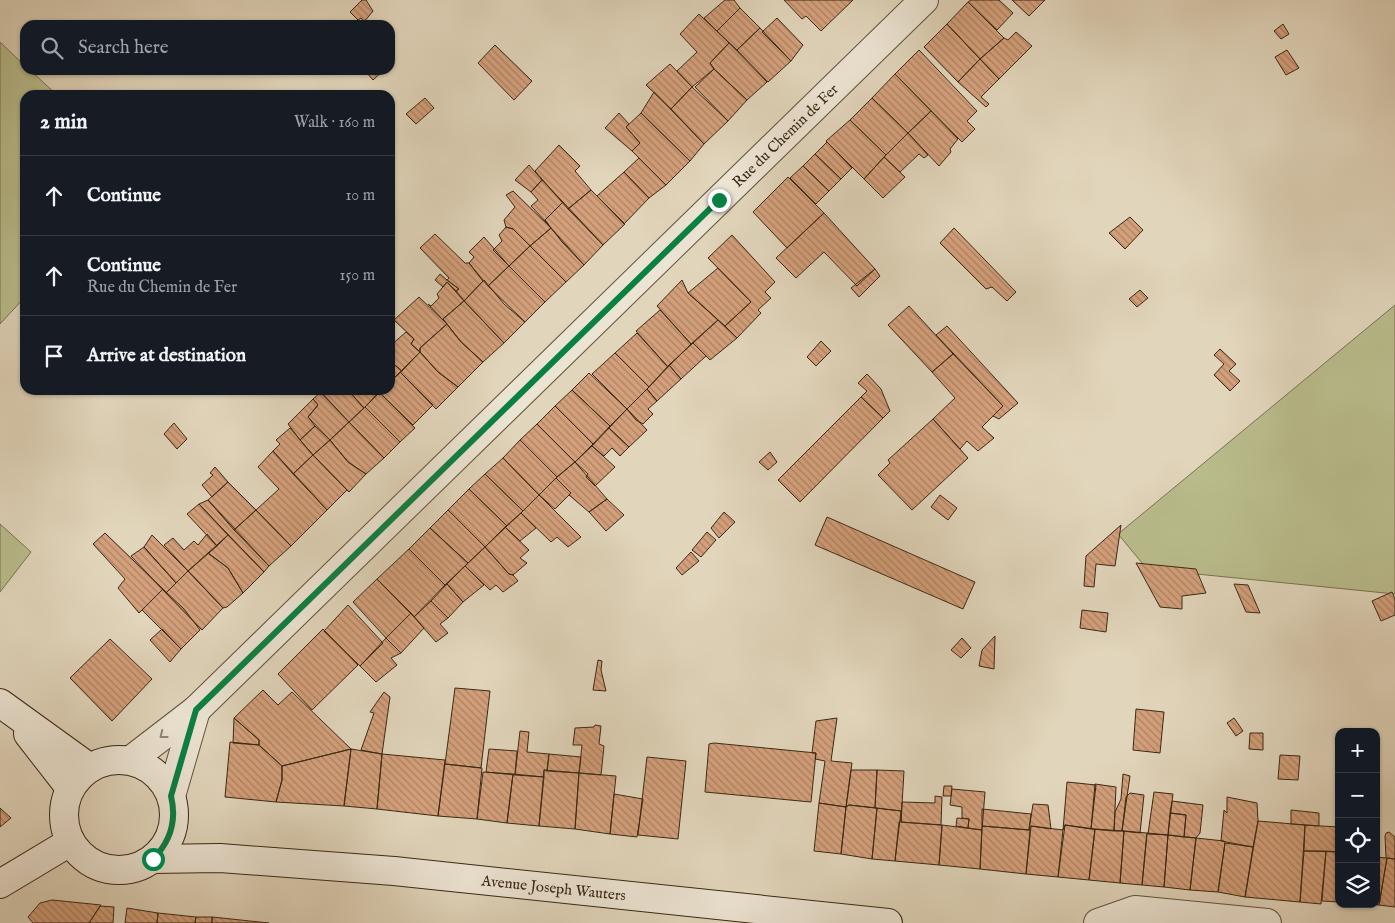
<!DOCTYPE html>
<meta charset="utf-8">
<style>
:root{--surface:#171b24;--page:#242831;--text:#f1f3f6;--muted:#9ea1a6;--line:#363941}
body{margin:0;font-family:"IM FELL English",serif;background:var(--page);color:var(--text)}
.controls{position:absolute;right:15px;bottom:15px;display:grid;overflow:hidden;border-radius:10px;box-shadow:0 1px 4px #0004}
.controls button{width:45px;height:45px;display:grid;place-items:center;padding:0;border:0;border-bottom:1px solid var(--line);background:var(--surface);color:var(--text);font:25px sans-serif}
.stop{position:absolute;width:15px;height:15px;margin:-11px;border:4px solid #0b8043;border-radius:50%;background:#fff}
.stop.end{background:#0b8043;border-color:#fff;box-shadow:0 1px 5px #0008}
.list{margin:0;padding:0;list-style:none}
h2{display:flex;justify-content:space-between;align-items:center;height:65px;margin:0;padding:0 20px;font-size:21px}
h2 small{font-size:16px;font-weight:400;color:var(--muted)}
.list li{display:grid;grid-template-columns:32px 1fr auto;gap:15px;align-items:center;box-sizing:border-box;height:80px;padding:0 20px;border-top:1px solid var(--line)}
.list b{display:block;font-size:19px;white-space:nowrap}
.list p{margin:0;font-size:16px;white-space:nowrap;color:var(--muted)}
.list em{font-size:16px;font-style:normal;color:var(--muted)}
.icon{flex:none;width:28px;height:28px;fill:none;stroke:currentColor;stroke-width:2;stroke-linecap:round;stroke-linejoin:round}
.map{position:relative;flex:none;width:1395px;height:923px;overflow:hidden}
.search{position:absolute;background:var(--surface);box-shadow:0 1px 4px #0004;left:20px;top:20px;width:375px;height:55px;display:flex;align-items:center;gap:12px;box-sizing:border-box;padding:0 18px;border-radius:15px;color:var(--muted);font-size:19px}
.panel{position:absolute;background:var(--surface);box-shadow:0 1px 4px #0004;left:20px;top:90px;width:375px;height:305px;border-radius:15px}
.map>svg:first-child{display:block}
.green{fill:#b9bc8c;stroke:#7a7250}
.building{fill:url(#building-back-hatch);stroke:#3a2914}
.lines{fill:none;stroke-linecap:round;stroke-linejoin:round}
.street-casing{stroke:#64543e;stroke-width:30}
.secondary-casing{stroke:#3a2914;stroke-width:30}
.street{stroke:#ece4d3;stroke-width:28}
.secondary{stroke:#ece4d3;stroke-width:28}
.oneway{stroke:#938674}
.route{stroke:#0b8043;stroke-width:6}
.labels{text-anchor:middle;stroke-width:4.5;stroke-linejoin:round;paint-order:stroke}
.street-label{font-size:15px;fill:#3a2914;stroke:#ece4d3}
</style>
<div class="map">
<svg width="1395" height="923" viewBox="0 0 1395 923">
<defs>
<pattern id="building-back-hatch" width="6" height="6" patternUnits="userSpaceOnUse" patternTransform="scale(1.25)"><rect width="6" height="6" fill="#d4a07b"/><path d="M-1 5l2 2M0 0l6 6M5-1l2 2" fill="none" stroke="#ad8264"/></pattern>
</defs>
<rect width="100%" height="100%" fill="#e1d5bb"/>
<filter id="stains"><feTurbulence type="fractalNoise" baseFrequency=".004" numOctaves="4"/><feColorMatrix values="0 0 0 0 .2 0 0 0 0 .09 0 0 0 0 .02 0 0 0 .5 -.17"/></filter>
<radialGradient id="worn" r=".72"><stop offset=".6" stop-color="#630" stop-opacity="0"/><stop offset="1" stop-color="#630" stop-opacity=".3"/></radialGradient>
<path class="green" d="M0,42L25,66V70H30L57,95H25V297L0,324Z
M1395,305V594L1147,569L1118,534Z
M0,524L31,552L0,592Z"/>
<path class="building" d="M362,0H366L373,11L364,22L361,18L358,20L350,12Z
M725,0H734L740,8L717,31L704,18Z
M784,0H853L821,31L806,16L802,19Z
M971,0H999L1013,13L997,30L968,2Z
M1012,0H1045L1029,16Z
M968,2L1004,38L980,59L947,24Z
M740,8L760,28L737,50L717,31Z
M699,14L729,43L710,63L714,69L692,87L677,71L697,52L680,34Z
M777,18L803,45L791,61L762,32Z
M947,24L980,59L958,82L924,47Z
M1283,24L1289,34L1281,39L1274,31Z
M760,28L791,61L768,82L737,50Z
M1016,32L1032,46L999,79L980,59L1004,38L1008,40Z
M729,43L767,82L747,100L714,69L710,63Z
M495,45L532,81L514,100L478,63Z
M919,50L977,111L967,121L975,129L962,142L895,74Z
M1287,50L1299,68L1286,75L1275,57Z
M980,59L999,79L981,97L989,104L986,107L958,82Z
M670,64L692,87L671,109L646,85Z
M714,69L747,100L728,121L695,87Z
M368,70H384L373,80L366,72Z
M895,74L931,111L908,133L872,98Z
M692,87L728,121L704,144L671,109Z
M654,92L704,144L690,161L641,113Z
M425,98L434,108L416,124L406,114Z
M872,98L908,133L886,155L850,120Z
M931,111L958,139L950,149L951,152L939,166L908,133Z
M619,113L629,124L626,127L640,143L632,151L605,128Z
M641,113L690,161L666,185L632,151L640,143L626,127Z
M850,120L886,155L864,179L826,141Z
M908,133L928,155L924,158L919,154L900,172L884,157Z
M827,142L852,168L841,179L815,154Z
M559,145L580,166L575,171L591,190L568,209L535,171Z
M815,154L841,179L829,191L803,166Z
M884,157L905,177L883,198L864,179Z
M639,158L666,185L649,198L624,172Z
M529,165L542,180L531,192L515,180Z
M803,166L829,191L816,204L790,178Z
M624,172L649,198L624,224L597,196Z
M788,177L824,213L787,248L753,212Z
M542,180L563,202L545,220L548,224L531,206L538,200L531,192Z
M591,190L625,224L603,245L568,209Z
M513,191L551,228L530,246L513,229L506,227L504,220L515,207L506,195Z
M563,202L603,245L584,265L562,242L545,220Z
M824,213L875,269L857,286L824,252L796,278L776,258Z
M1130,217L1143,230L1125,249L1109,233Z
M506,227L513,229L530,246L509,266L493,250L502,241L499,235Z
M551,228L584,265L566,282L530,246Z
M954,228L1016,292L1007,301L992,287L986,289L940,243Z
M435,234L465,263H469L483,281L464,301L456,291L459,289L447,280L449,278L420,248Z
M732,235L775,282L765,292L771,298L758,310L761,313L737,338L725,326L751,302L708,258Z
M484,237L509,266L488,286L469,263L474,257L469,252Z
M530,246L566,282L545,302L509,266Z
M509,266L545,302L525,322L488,286Z
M718,268L751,302L725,326L688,293Z
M875,269L880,276L859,297L851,288Z
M440,274L447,280L459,289L456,291L447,282L443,287L435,280Z
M484,280L504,304L525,322L504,343L464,301Z
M682,280L688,293L718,320L691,344L657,306Z
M447,282L464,301L443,319L447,324L428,304L431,306L439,298L437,294Z
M1140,290L1148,298L1137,307L1129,299Z
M419,297L447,324L420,348V352L411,344L414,339L394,320Z
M464,301L504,343L483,362L461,342L443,319Z
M909,306L953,354L932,372L888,325Z
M660,310L691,344L668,367L636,331Z
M718,320L737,338L710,360L693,343Z
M447,324L461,342L483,362L458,387L438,372L420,352V348Z
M947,326L1018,403L999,419L993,416L1003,406L936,335Z
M406,332L414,339L411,344L420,352L402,371L390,361V346Z
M637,333L668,367L649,387L615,353Z
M821,341L831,351L816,366L807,357Z
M693,343L706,356L681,379L669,365Z
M1220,349L1236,364L1229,371L1240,381L1230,391L1214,375L1224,364L1214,355Z
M420,352L438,372L458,387L436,409L400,372Z
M615,353L649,387L627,409L592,374Z
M953,354L1003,406L982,427L994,438L978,451L967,441L960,449L933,419L955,398L932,372Z
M390,361L402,371L390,382Z
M669,365L681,379L657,401L647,389Z
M400,372L433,405L413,425L379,392L382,390H390V382Z
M589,373L627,409L610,426L572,390Z
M867,374L881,389L890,411L883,418L861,397L867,391L858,383Z
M647,389L657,401L648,409L653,414L643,424L636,420L627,409Z
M318,390H348L364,408L349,422Z
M348,390H378L380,392L364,408Z
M572,390L610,426L593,444L555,406Z
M321,392L349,422L330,440L308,417L318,405L313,399Z
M379,392L415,428L400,442L365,407Z
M861,397L883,418L800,502L778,480Z
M313,399L318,405L308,417L315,426L300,440L288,424Z
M555,406L593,444L575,462L537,424Z
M365,407L400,442L384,458L349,422Z
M627,409L647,430L629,447L609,428Z
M933,419L968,458L912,510L878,475L890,463L888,460Z
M349,422L384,458L366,474L348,462L330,440Z
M174,423L187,439L177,449L164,434Z
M537,424L575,462L557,477L520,440Z
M315,426L330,440L313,455L300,440Z
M290,428L313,455L293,474L273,451L280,444L276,440Z
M609,428L629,447L620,456L612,448L604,456L592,446Z
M330,440L348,462L366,474L349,492L313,455Z
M520,440L557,477L539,495L503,458Z
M592,446L615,467L595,486L586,477L588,474L575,462Z
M273,451L327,510L291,546L256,510L279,489L258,467Z
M770,452L777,462L768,470L759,462Z
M313,455L347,490L327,510L293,474Z
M503,458L539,495L523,511L485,474Z
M575,462L607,499L589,512L569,495L571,493L556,478Z
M215,467L228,482L212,497L202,485L213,475L210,473Z
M485,474L523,511L507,526L469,489Z
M556,478L571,493L555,509L539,495Z
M228,482L256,510L234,530L208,500Z
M469,489L507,526L485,547L448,510Z
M539,495L581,537L568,547L557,537L551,542L521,513Z
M940,495L957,508L948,520L931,507Z
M607,499L624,515L606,531L589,512Z
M208,500L269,566L264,572L199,504Z
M199,504L228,535L217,546L187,514Z
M256,510L291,546L269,566L234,530Z
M448,510L485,547L468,563L430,528Z
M724,512L735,522L719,538L711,528Z
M521,513L536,528L520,541L505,527Z
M827,517L975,582L963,609L815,545Z
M1121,525L1115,566L1096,564L1094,587L1084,586L1086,556Z
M505,527L529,550L520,558L527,563L513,575L509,574L485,547Z
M430,528L468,563L445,585L409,549Z
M707,532L716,540L701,557L692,550Z
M105,533L163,589L139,613L118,588L125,579L93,544Z
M207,534L217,546L188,571L164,545L173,538L184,550L194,541L198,545Z
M152,535L188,571L176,583L144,547Z
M228,535L264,572L243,593L228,568L208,553Z
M144,547L176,583L166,593L131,556Z
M485,547L509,574L513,575L518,581L503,592L496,585L490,590L465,566Z
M409,549L445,585L414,617L377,579Z
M691,552L699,561L682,575L676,568Z
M208,553L228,568L243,593L227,607L223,608L188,571Z
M1136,563L1196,569L1206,593L1182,596V609L1160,607Z
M465,566L484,585L463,602L447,584Z
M188,571L223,608L202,630L166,593Z
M377,579L411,613L386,638L353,602Z
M447,584L463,602L448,618L431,601Z
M1234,584L1248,585L1260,613L1246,612Z
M163,589L184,609L200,630L181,649L142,610Z
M1392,592L1395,599V615L1381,621L1372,601Z
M431,601L448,618L440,624L448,633L436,642L414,617Z
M348,605L383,643L360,666L324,631Z
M1082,610L1108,613L1106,632L1080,628Z
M411,613L424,628L401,653L386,638Z
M162,629L181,649L170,662L150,640Z
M323,629L358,665L312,710L278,674Z
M995,636L994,669L979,666L982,650Z
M386,638L401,653L391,658L397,665L376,682L360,666Z
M962,638L971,648L961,658L951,650Z
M110,639L152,679L112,721L70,678Z
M598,660L602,661L601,670L606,691L593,690Z
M455,688L490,691L481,768L445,764Z
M263,690L278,705L292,692L351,749L282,766L259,745V740L234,718Z
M384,692L390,697L382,754L361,750L374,713L370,712Z
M1136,709L1164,712L1160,753L1133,750Z
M234,718L259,740V745L233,743Z
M837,718L831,761L852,763L846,807L819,803L825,761L815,759L816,753H812L816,721Z
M1234,718L1243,731L1236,736L1227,723Z
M595,725L601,726L599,744L604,746L601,775L579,773L582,745H573L575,728L594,727Z
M520,731L529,732L527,752L549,754L547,771L544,770V777L515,775Z
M1250,733H1263V750L1249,749Z
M230,742L259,745L282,766V780L276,802L225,797Z
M714,743L816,753L811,802L705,792L709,744Z
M351,749L382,754L377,809L344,806Z
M351,749L344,806L276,802L282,780V766Z
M489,749L517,751L515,775L486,772Z
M382,754L445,760L438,816L377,809Z
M549,754L581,757L579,773L547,771Z
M1280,755L1300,756L1298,780L1278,779Z
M647,757L686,761L678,839L638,835Z
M445,764L482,768L477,819L438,816Z
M544,770L579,773L575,829L539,826Z
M851,770H877L875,808L849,805L846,807Z
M877,770L904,771L901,822V811L875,808Z
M483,772L513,774L507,823L477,819Z
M579,773L616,776L610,834L575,829Z
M513,774L544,777L539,826L507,823Z
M1123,774L1130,776L1122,831H1114L1115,812L1121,799Z
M1067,782L1096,785L1091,829L1065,825L1063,830Z
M1095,784L1116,787L1114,831L1091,829Z
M944,786H952L951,796H943Z
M952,789L985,792L982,830L968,828L969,819L962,818V807L950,805Z
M1154,792L1173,794L1168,835L1148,834Z
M1130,793L1144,795L1140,833L1122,831L1126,797Z
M614,794L643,799L637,837L610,834Z
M935,796L942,797L941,825L901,822L902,802L935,803Z
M1227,797L1257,803L1258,821L1253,847L1221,841L1224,810L1227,813Z
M1172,801L1203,805L1200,833L1196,838L1184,837L1186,815L1170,813Z
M819,803L846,807L841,854L814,851Z
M1033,804L1048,805L1051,829L1031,826L1029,830Z
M849,805L877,808L872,859L841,854L846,807Z
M0,808L11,818L0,827Z
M877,808L901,811L895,861L872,859Z
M982,809L1031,814L1029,830L982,826Z
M1291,810L1319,813V826L1291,824Z
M1170,813L1186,815L1184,837L1168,835Z
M957,818L969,819L968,828L956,826Z
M1258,821L1305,825L1300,902L1245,897Z
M899,822L942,825L939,865L895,861Z
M942,825L982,830L980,869L939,865Z
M1065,825L1095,829L1089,880L1058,877Z
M1305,825L1339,827V852L1304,851Z
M982,826L1030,830L1026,874L980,869Z
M1031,826L1063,830L1058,877L1026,874Z
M1095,829L1124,831L1120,883L1089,880Z
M1124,831L1147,833L1142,885L1120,883Z
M1389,832L1395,837V859L1386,858L1385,836L1386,833Z
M1147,833L1168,835L1164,887L1142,885Z
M1168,835L1196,838L1190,890L1164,887Z
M1196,838L1224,841L1225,843L1218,892L1190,890Z
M1225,843L1253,847L1245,897L1218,892Z
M1304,851H1326L1321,904L1300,902Z
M1326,851L1339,852V902L1322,901Z
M1376,857L1387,858L1379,905L1366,904H1376Z
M1387,858L1395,859V907L1379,905Z
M52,900L101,905L89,923H33L28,917L40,903Z
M100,906L114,907L113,923H89Z
M127,908L158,913L157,923H125Z
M158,913L196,917L195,923H157Z
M196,917H212V923H195Z
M212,917L269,923H212Z"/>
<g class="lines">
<defs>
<g id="street">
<path id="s1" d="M131,760L196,710L924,0"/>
<path d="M171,796L196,710"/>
<path d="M1098,923L1135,910L1267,923"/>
</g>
<g id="secondary">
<path d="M0,703L90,768"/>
<path d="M28,734L70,788"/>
<circle cx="119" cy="815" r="55"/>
<path id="s2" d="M153,859L220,858L394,871L888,923"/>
<path d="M0,884L70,842"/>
</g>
</defs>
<use href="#street" class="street-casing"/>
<use href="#secondary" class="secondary-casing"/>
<use href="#street" class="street"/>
<use href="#secondary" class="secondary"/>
</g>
<defs><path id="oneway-chevron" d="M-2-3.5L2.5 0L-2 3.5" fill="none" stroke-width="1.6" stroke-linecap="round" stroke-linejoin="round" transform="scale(1.25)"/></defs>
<use class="oneway" href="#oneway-chevron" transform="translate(163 735) rotate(142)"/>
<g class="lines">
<path class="route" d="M153,859C171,841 177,821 171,796L196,710L719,200"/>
</g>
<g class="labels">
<g class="street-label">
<text dy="5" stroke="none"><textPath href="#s1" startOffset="905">Rue du Chemin de Fer</textPath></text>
<text dy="5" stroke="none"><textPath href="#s2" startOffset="402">Avenue Joseph Wauters</textPath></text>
</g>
</g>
<rect width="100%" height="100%" filter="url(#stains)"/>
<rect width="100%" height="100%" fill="url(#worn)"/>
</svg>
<div class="controls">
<button>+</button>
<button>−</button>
<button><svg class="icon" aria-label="locate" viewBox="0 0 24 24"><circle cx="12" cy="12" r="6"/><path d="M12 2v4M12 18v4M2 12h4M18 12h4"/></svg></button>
<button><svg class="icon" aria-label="layers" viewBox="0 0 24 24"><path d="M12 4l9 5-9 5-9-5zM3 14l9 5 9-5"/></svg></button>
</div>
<div class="stop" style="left:153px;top:859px"></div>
<div class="stop end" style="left:719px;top:200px"></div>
<div class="search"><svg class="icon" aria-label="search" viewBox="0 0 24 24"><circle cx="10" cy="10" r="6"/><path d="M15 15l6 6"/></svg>Search here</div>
<section class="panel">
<h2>2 min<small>Walk · 160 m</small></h2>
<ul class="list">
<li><svg class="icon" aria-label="ahead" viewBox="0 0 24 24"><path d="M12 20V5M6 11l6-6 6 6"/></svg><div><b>Continue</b></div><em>10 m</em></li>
<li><svg class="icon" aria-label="ahead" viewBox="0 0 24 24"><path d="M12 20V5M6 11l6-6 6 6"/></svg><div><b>Continue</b><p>Rue du Chemin de Fer</p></div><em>150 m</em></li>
<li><svg class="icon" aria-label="arrive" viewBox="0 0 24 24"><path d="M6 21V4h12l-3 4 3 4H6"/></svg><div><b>Arrive at destination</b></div></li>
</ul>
</section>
</div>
